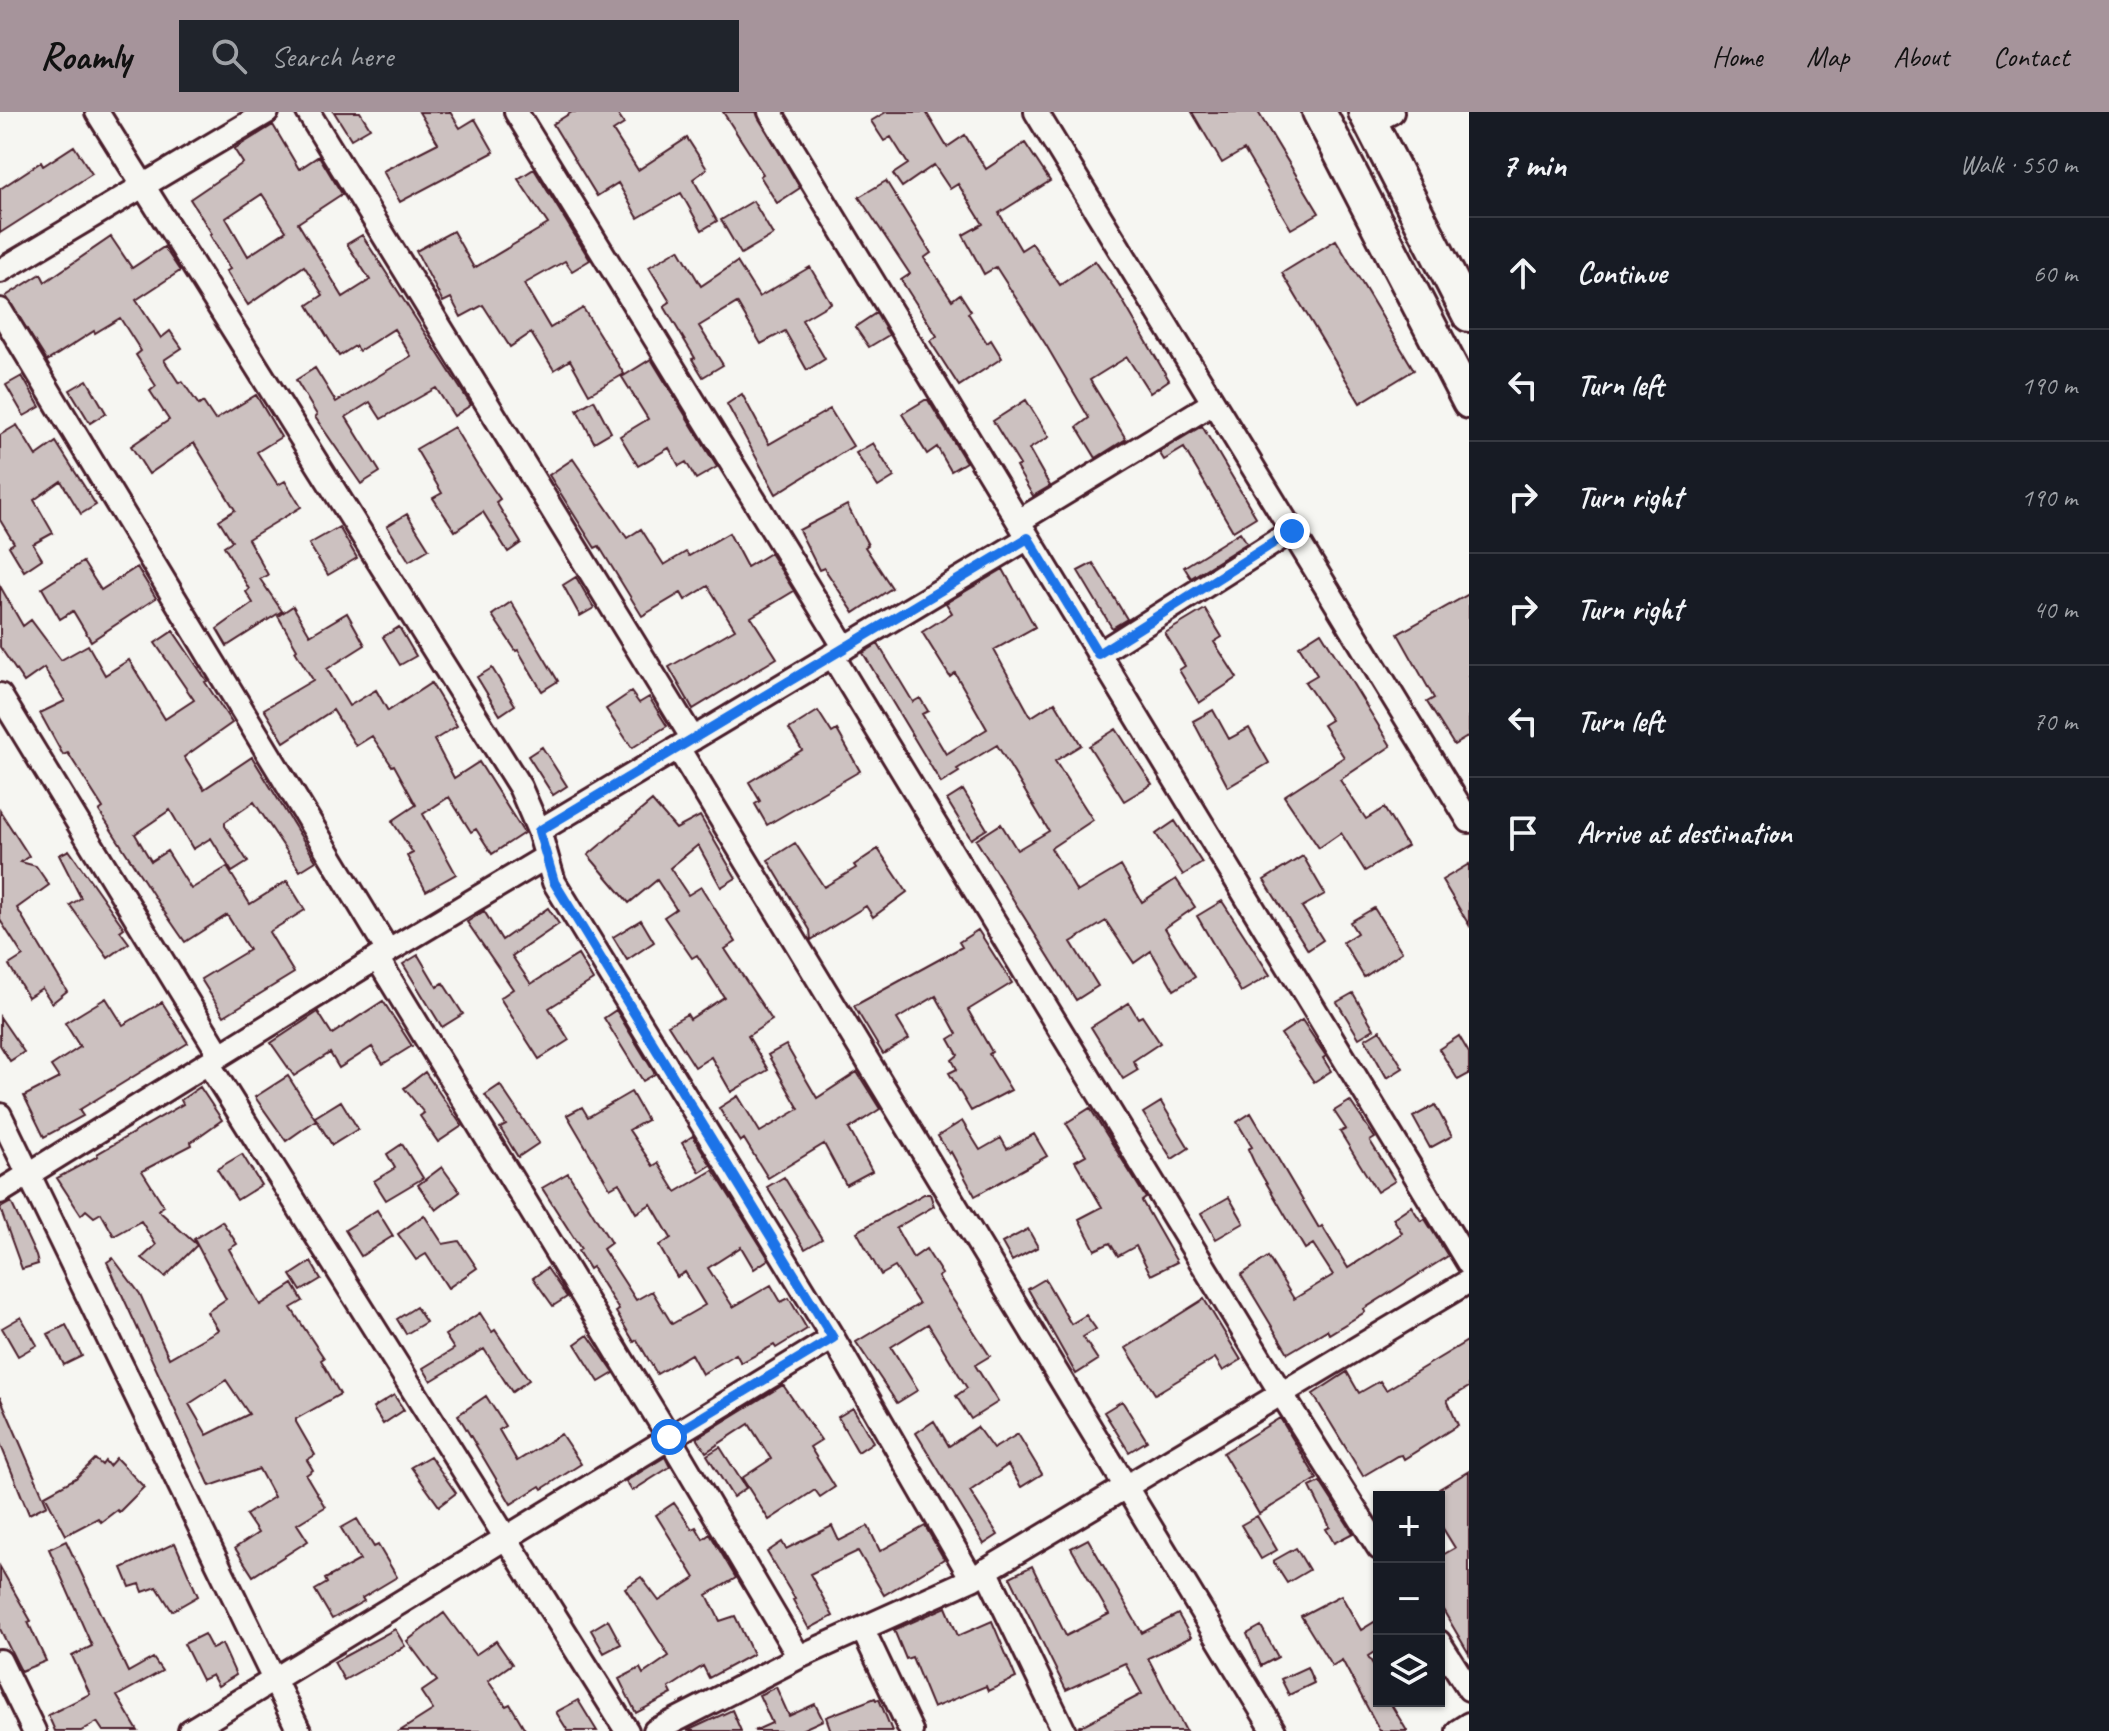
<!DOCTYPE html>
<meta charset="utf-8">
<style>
:root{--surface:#171b24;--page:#20242c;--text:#f1f3f6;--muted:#9ea1a6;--line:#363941;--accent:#a6949b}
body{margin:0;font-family:Caveat,sans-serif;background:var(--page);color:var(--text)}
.controls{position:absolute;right:24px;bottom:24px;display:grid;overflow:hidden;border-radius:0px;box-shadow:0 2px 6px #0004}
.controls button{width:72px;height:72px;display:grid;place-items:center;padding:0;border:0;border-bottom:2px solid var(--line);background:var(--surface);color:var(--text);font:40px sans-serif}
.stop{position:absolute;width:24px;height:24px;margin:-18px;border:6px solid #1a73e8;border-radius:50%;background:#fff}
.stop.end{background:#1a73e8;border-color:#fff;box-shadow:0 2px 8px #0008}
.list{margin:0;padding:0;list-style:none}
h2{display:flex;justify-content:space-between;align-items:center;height:104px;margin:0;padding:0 32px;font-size:34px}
h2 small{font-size:26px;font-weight:400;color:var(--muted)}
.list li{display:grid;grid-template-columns:52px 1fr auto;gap:24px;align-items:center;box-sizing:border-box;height:112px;padding:0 32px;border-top:2px solid var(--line)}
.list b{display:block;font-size:30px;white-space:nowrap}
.list em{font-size:26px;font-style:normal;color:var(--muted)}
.icon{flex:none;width:44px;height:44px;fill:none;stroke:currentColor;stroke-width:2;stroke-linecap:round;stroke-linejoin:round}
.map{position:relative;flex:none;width:1469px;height:1619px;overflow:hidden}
header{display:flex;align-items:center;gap:48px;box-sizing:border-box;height:112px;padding:0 40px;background:var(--accent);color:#111}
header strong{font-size:38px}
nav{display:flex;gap:44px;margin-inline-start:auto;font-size:28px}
.search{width:560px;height:72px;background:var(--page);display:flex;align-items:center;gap:20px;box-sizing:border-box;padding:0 28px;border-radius:0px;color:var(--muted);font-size:30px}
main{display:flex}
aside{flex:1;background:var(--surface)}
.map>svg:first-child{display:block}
.building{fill:#ccc1c0;stroke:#4a1f2b;stroke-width:2;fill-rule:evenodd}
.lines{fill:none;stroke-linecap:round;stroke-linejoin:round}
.minor-casing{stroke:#4a1f2b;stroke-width:28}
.secondary-casing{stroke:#4a1f2b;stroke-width:38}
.minor{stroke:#f6f6f2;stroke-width:22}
.secondary{stroke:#f6f6f2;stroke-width:32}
.route{stroke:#1a73e8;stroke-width:10}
</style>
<header>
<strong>Roamly</strong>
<div class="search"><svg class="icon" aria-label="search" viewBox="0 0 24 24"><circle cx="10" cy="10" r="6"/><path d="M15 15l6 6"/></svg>Search here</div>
<nav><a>Home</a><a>Map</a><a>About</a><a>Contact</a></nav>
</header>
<main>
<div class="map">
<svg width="1469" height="1619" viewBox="0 0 1469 1619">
<rect width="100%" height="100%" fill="#f6f6f2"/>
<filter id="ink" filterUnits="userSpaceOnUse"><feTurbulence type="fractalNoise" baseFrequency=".0125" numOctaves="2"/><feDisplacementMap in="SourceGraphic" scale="16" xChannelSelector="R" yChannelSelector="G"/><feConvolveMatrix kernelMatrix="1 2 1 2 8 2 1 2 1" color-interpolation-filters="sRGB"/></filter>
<g filter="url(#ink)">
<path class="building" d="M334,0H360L370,16L351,27Z
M419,0H450L460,16L475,7L494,40L400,90L383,59L438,31Z
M572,0H616L624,12L613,19L638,58L687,26L707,57L693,67L717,109L702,118L681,81L638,106L618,71L597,84L553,12Z
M723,0H756L800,76L777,91L760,64L763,62Z
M886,0H926L947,35L965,23L986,57L1025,31L1050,69L999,101L1021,138L1032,131L1060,173L1095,149L1120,184L1169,268L1150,281L1127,245L1090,268L1126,327L1096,346L1077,315L1089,306L1046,233L996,155L984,162L963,123L983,112L958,72L950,77L934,53L902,75L893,62L908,52L891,25L884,29L871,9Z
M1192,0H1258L1319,101L1291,117L1244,38L1222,51Z
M273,13L299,57L319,44L342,82L298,111L343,185L370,168L347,132L362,123L471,293L454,304L436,276L381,307L370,290L346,305L380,360L361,372L315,305L317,303L296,268L315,256L336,290L411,244L394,217L359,239L355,234L339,244L308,193L323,183L304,154L248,193L226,159L230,157L210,123L212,122L190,87L243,51L234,37ZM262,82L286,119L248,144L226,106Z
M74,34L92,62L0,121V77L41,50L43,54Z
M534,57L590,148L572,159L565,149L524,172L550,216L583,196L624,262L589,282L570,248L554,258L531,221L510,235L483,193L461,205L451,186L443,190L416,139L453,119L474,156L548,112L518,67Z
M886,69L931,141L924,146L952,188L960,182L971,199L968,201L987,231L991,228L1002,246L959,274L930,229L937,224L901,168L910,162L859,85Z
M753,89L773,123L741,142L721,108Z
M111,125L132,156L164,135L180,159L136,188L161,226L170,219L182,236L164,248L179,271L182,269L199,293L203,290L215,308L256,283L281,325L257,340L278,373L285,369L301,395L248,427L268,463L260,467L282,499L227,534L217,517L253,491L246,480L249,477L224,434L232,429L219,408L235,398L194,331L149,362L131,334L169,308L150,279L156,274L136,243L141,239L120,206L95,221L94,219L47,249L6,184L41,162L45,170Z
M1336,128L1414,258L1360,291L1282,161Z
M679,137L701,174L737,150L759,185L810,155L831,191L802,208L825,247L807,258L785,219L761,232L737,191L699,214L723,253L703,265L692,247L695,246L664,194L670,190L649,155Z
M876,201L889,223L869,235L855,215Z
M651,247L717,355L696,367L686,350L679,354L669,336L638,354L620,324L648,307L622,265Z
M22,264L40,295L24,304L6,273Z
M87,268L106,301L90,311L70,278Z
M742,282L769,332L830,297L853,334L776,382L727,292Z
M594,288L611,320L594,330L577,298Z
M925,288H928L966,350L951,359L937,335L927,342L902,302Z
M1026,288L1049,325L1029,337L1050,374L1033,384L1016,355L1020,353L993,309Z
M17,313L36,344L56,330L96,393L81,402L61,369L34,388L53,421L33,432L42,447L24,459L9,434L14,431L0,408V323Z
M1202,314L1256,405L1233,419L1184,336L1164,348L1159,340Z
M454,315L478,355L500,387L496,390L521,431L508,440L483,400L455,419L433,386L442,381L416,337Z
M873,331L894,365L878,375L856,341Z
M573,347L627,426L641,417L664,453L686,440L689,444L729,421L747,455L770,441L794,479L751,505L777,546L693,597L669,555L735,517L708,474L685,488L681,481L642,504L599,434L595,436L549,363Z
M847,393L868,433L865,435L892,476L854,501L824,456L819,458L799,418Z
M407,402L429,437L409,449L387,414Z
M339,415L357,446L328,463L309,432Z
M1240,420L1247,431L1191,466L1184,455Z
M83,450L101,478L137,455L156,486L91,529L73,499L60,507L42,476Z
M1093,451L1127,507L1112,516L1078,459Z
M1003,457L1035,515L994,538L1031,605L1055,590L1081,633L1055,649L1093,708L1051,736L1077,780L1121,754L1142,790L1176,767L1195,795L1165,816L1195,865L1174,878L1151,839L1134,851L1106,809L1071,830L1098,874L1076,888L976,728L1001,712L1017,738L1049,719L997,633L957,657L959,660L941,671L863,541L878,532L913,590L920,586L928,599L922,602L946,642L987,617L955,561L950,565L922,520L952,501L946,491Z
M576,465L594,496L580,504L563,473Z
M0,474L23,514L31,508L61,548L88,533L105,563L129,548L165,607L194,588L155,531L173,519L207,569L205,570L232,611L184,645L204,677L252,645L316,749L300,759L254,690L225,710V714L248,750L232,760L211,726L193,737L170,698L135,722L151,749L167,739L191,777L227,755L250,792L287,769L305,798L269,820L294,861L224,904L201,867L249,838L227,803L185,830L163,798L99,699L103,696L68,641L63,643L40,601L65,589L44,556L24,570L0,535Z
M1469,482V624L1454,633L1427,590L1434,586L1398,522Z
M511,490L558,569L542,579L518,538L516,539L492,503Z
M293,494L310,523L347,501L365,533L327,557L349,594L376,578L388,599L431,571L457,614L434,628L454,666L479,650L524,721L492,742L476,717L471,720L449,685L423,702L456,762L426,779L407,744L413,741L392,709L416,693L394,653L392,654L372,624L356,634L333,598L284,630L264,597L313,568L295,539L297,537L278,504Z
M1205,497L1222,525L1214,530L1237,566L1199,591L1179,558L1185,554L1165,521Z
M399,515L416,544L400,553L383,525Z
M1321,520L1391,634L1340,668L1366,707L1384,696L1407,734L1365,759L1341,721L1319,736L1284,684L1344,645L1323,613L1331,608L1305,570L1317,563L1299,534Z
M492,556L515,593L500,603L477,565Z
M631,580L639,591L649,585L667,614L632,636L606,597Z
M1213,598L1229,627L1249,616L1269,651L1228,675L1193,609Z
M818,599L832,621L837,618L860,659L767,713L755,692L760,689L749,670L802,638L789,617Z
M1116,617L1152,672L1124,689L1089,634Z
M542,635L567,674L553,683L528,644Z
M963,678L987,717L971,727L947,688Z
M652,689L676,717L700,704L736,766L721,775L698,733L670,756L688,783L701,775L736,830L725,837L772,908L748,924L768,958L731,980L711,945L695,955L668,913L687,902L690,907L724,885L697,843L692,846L664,805L676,797L657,768L629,791L588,743Z
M0,699L29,744L21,750L36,754L49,773L17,796L67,879L52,891L42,876L28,885L9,853L23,844L0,808Z
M1175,709L1202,751L1183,763L1156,722Z
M795,731L824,775L856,756L854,753L878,737L907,780L873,805L866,794L811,828L810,818L768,748Z
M69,738L124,816L120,819L129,831L108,846L70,793L81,786L59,743Z
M1303,744L1325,782L1302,795L1323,828L1308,838L1264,768Z
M1469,752V813L1442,768Z
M1222,789L1270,863L1241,880L1197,804Z
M548,796L559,812L512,844L531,872L578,843L593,868L549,896L569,928L539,947L500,886L513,877L467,810L484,799L502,828Z
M1374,796L1402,840L1364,865L1343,830L1357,821L1350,810Z
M641,808L654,830L627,848L613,825Z
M978,818L1012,871L968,898L992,940L989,942L1011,978L971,999L949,961L957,957L952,948L958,943L949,927L957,922L936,884L897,907L909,927L883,942L854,894L962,835L959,830Z
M418,843L437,875L443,871L463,902L442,915L403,852Z
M1353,881L1374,917L1359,926L1337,890Z
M106,886L123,913L162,890L188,931L79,998L83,1004L44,1025L24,984L59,966L51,954L80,935L65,911Z
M383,889L412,934L383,952L372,935L339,956L330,941L294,964L271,931L318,900L332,922Z
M1129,891L1138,906L1142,904L1160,931L1133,949L1138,958L1123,967L1091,915Z
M616,898L655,962L643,969L604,906Z
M0,905L24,940L10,949L0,933Z
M1302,908L1326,944L1323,946L1331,959L1314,970L1281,922Z
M1380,918L1403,956L1387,966L1365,927Z
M1459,924L1469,941V962L1458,968L1439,937Z
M786,933L817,986L857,960L880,997L849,1017L872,1059L846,1073L824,1032L768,1066L744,1027L740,1030L719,996L738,984L760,1020L799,997L768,943Z
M425,960L462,1014L438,1030L420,1004L424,1001L404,976Z
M288,964L316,1008L286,1029L255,985Z
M500,973L539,1031L518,1045L500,1016L506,1013L485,983Z
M200,975L222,1008L191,1030L192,1033L142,1059L164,1094L158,1098L197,1133L165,1165L142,1146L156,1133L141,1109L114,1124L101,1101L94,1105L86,1098L81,1103L57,1066L98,1044L97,1042L183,992L181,988Z
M631,980L647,1008L629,1018L653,1054L658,1051L676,1080L713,1058L769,1147L754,1157L741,1135L708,1156L733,1195L771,1173L781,1190L789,1186L807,1217L776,1236L774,1233L741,1251L736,1242L702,1262L691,1242L657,1262L637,1228L634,1230L616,1200L619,1198L592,1155L589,1157L578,1139L581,1137L542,1076L568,1061L611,1131L603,1137L636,1188L652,1179L672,1212L705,1193L685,1160L677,1165L659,1134L671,1126L651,1092L636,1101L619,1071L610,1076L567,1003L582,995L588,1005Z
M341,989L358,1017L332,1033L315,1005Z
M1350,989L1375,1026L1370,1029L1395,1069L1377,1080L1340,1020L1346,1017L1334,999Z
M1161,990L1189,1036L1172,1047L1143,1001Z
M1435,993L1452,1024L1430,1036L1413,1005Z
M1090,996L1146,1086L1142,1089L1177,1150L1151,1163L1136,1134L1118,1144L1110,1131L1095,1138L1079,1107L1102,1095L1075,1049L1086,1043L1066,1011Z
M1251,1001L1319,1116L1322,1114L1348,1156L1402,1121L1393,1106L1411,1094L1421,1109L1425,1107L1448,1144L1364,1197L1365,1200L1329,1222L1327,1218L1288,1241L1241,1163L1268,1145L1294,1187L1333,1163L1313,1132L1305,1137L1254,1050L1248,1037L1252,1035L1237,1010Z
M962,1009L980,1038L1001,1026L1007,1037L1034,1022L1047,1044L975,1084L951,1040L949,1042L938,1024Z
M693,1024L711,1053L700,1060L682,1031Z
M402,1032L423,1066L386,1088L374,1069L395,1056L387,1042Z
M242,1042L261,1073L237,1088L217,1057Z
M442,1055L460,1080L436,1098L418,1073Z
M784,1065L822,1127L805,1137L767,1075Z
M924,1082H930L934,1094L896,1116L913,1146L926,1137L942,1162L938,1165L990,1244L975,1253L998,1290L971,1307L956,1284L967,1276L928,1212L891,1235L918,1278L897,1291L856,1230L919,1192L895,1155L881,1163L857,1120Z
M1229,1085L1244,1111L1216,1127L1201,1101Z
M11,1090L36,1144L38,1152L22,1157L0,1096Z
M377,1098L393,1124L361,1144L345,1118Z
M424,1103L443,1132L459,1129L477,1156L448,1176L426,1142L416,1148L398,1122Z
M222,1109L237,1132L229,1137L260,1193L293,1172L303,1189L291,1196L324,1246L321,1248L340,1282L296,1307V1310L315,1343L307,1348L313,1358L306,1363L325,1395L297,1412L308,1429L253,1464L235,1436L258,1421L246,1403L274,1385L259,1357L210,1374L107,1150L113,1146L140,1182L169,1246L218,1218L207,1200L226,1187L194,1127ZM226,1268L249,1302L207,1323L189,1292Z
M1028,1117L1038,1135L1012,1149L1002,1131Z
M311,1150L321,1167L301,1179L291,1163Z
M547,1156L567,1185L553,1194L533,1166Z
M1045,1167L1071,1212L1086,1203L1096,1217L1083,1225L1098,1248L1076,1262L1028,1177Z
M1204,1187L1241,1248L1223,1259L1215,1246L1155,1282L1126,1236Z
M416,1195L426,1210L406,1222L397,1207Z
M480,1201L492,1220L495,1218L529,1268L512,1280L484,1237L431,1269L423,1256L454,1237L445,1223Z
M21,1205L37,1233L18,1244L2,1216Z
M66,1213L82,1244L64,1253L48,1222Z
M588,1223L614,1261L599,1270L575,1232Z
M1469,1228V1275L1447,1288L1458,1313L1404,1347L1402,1343L1397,1344L1363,1364L1313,1282L1347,1260L1359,1281L1380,1269L1386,1278Z
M783,1273L821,1328L810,1335L835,1375L820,1385L815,1378L769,1408L742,1366L771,1347L749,1312L706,1340L697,1326Z
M394,1283L404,1298L383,1312L373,1296Z
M486,1284L505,1314L499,1318L517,1349L561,1322L581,1352L542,1377L540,1374L511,1392L458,1303Z
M0,1285L47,1393L29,1402L0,1331Z
M1122,1289L1147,1329L1129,1340L1104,1300Z
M853,1296L873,1330L858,1340L838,1305Z
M1280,1306L1317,1367L1259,1402L1223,1341Z
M934,1309L949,1334L977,1315L993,1337L1018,1322L1042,1362L1021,1375L1008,1353L970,1379L998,1423L984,1432L916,1321Z
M720,1335L746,1376L733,1385L707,1343Z
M430,1344L456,1381L439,1394L411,1355Z
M665,1345L670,1355L632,1379L626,1369Z
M116,1346L144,1375L119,1400L117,1398L101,1410L98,1406L66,1423L45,1383L76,1366L95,1347L102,1353L105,1349L109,1354Z
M1469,1359V1542L1439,1491V1445L1455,1436L1439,1410V1377Z
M1320,1370L1353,1421L1334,1431L1326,1417L1330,1415L1310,1375Z
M674,1391L692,1417L696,1415L703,1427L710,1422L736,1466L707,1483L720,1509L735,1504L753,1542L709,1566L703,1554L669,1576L672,1582L636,1601L619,1567L640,1556L643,1562L669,1544L625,1476L641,1465L659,1489L695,1466L656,1403Z
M1257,1404L1277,1438L1261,1447L1241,1413Z
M357,1407L374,1435L378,1433L397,1465L362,1486L364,1489L332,1507L315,1478L327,1471L325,1467L360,1448L341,1416Z
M832,1414L839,1429L868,1414L880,1439L925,1414L944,1447L884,1483L858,1439L810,1462L833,1504L809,1517L793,1488L795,1487L767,1440L782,1430L786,1437Z
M1088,1427L1142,1521L1178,1502L1191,1525L1148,1546L1186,1619H1078L1077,1616L1142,1582L1125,1551L1066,1578L1010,1465L1032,1454L1066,1524L1109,1502L1071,1436Z
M66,1429L128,1560L153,1546L162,1559L117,1584L138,1619H103L97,1610L81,1619H55L48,1603L90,1582L72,1544L92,1534L49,1437Z
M175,1431L198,1484L172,1499L157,1475L143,1480L140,1472L130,1475L122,1456Z
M1296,1436L1309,1458L1287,1471L1273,1449Z
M0,1455L31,1509L28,1510L46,1549L21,1559L0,1517Z
M1341,1483L1361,1518L1379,1507V1537L1368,1544L1379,1562V1589H1389L1407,1619H1380L1342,1548L1332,1554L1301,1504Z
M946,1495L958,1524L992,1509L1016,1566L988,1579L986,1574L933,1596L912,1545L906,1547L894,1518Z
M444,1501L475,1543L496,1529L512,1552L488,1569L506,1594L510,1592L526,1619H400L433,1598L421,1580L437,1569L407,1529Z
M608,1508L621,1532L604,1541L591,1518Z
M1261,1514L1278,1545L1261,1554L1247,1522Z
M395,1517L405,1534L344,1568L334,1550Z
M204,1522L212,1537L222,1532L236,1563L218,1574L212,1563L202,1568L184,1532Z
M1307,1555L1314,1571L1289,1583L1281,1567Z
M776,1575L789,1604L815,1592L823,1608L799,1619H754L772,1611L759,1583Z
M875,1586L876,1588L879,1587L892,1619H831L826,1605Z
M578,1588L597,1619H568L556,1600Z
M732,1598L741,1619H687Z"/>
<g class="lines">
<defs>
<path id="minor" d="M97,0L520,675L539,719L554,770L833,1226L972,1467
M308,0L693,627
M516,0L845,536
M770,0L1469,1152
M1036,0L1469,709
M1371,11L1392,0
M0,159L267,0
M0,198L388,839
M1019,409L1213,291
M1098,542L1292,419
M832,543L1281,1281L1379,1436
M0,583L220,943
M678,636L1274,1619
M539,719L1028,426
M377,846L669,1325L799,1545
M208,951L627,1619
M0,1003L299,1619
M0,1080L377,846L546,745
M986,1458L1064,1619
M863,1518L911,1619
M1439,1530L1469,1577
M0,1549L34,1619
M190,1619L833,1226
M655,1619L799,1545L972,1467L1469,1169
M1458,1619L1469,1612"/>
<path id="secondary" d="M1319,0L1469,290
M1365,0L1469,203"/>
</defs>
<use href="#minor" class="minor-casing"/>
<use href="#secondary" class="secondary-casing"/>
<use href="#minor" class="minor"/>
<use href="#secondary" class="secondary"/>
</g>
</g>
<g class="lines" filter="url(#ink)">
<path class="route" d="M669,1325L833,1226L554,770L539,719L1028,426L1098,542L1292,419"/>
</g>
</svg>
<div class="controls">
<button>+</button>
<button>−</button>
<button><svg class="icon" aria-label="layers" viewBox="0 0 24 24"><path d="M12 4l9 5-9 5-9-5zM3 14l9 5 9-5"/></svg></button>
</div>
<div class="stop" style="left:669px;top:1325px"></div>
<div class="stop end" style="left:1292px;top:419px"></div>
</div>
<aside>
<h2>7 min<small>Walk · 550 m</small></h2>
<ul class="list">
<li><svg class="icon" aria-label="ahead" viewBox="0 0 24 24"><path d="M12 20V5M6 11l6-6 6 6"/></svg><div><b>Continue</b></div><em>60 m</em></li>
<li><svg class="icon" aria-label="left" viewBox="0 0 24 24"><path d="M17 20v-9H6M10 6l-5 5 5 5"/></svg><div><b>Turn left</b></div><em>190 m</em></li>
<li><svg class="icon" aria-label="right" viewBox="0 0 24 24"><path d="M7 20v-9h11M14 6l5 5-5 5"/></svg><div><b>Turn right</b></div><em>190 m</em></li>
<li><svg class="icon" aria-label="right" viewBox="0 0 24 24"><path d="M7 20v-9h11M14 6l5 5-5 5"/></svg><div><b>Turn right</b></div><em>40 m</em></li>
<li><svg class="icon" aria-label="left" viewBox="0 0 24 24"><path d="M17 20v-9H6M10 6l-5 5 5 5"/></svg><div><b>Turn left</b></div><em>70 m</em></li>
<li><svg class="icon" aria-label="arrive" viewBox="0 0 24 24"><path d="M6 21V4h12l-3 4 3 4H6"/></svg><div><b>Arrive at destination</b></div></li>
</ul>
</aside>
</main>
